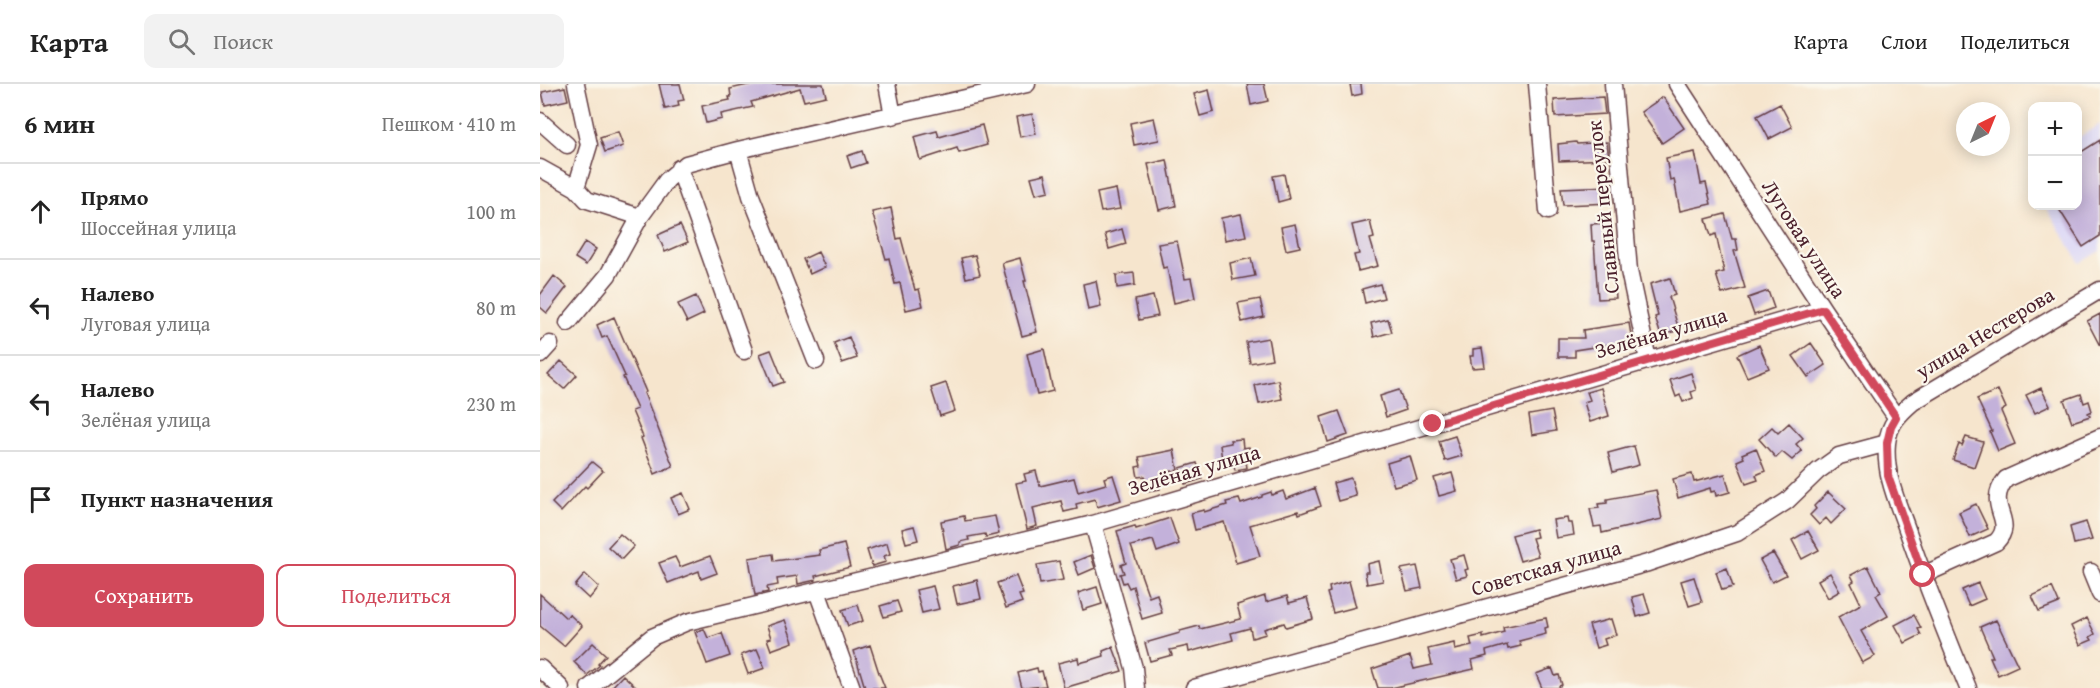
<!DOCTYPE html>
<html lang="ru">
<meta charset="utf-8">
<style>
:root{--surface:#fff;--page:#f2f2f2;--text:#222;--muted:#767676;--line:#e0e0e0;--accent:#d1495b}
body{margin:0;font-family:"Gentium Book Plus",serif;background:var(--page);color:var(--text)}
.controls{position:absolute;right:18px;top:18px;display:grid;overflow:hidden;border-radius:12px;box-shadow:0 3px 15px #0003}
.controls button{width:54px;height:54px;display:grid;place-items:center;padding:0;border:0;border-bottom:2px solid var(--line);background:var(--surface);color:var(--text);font:30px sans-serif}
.compass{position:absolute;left:1416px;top:18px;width:54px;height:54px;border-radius:50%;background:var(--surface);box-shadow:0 3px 15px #0003;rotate:43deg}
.stop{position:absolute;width:18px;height:18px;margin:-14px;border:4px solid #d1495b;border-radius:50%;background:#fff}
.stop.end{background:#d1495b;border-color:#fff;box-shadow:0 2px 6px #0008}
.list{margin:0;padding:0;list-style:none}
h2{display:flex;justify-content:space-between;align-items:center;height:78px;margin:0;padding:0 24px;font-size:26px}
h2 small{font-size:20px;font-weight:400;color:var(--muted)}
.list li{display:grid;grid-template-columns:39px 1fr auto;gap:18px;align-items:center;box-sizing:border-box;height:96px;padding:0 24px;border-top:2px solid var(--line)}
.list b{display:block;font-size:22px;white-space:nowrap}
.list p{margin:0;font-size:20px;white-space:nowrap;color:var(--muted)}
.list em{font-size:20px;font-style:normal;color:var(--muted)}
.actions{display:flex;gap:12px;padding:18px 24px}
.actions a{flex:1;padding:14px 0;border:2px solid var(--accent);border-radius:12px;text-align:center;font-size:21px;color:var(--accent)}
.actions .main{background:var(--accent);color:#fff}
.icon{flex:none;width:33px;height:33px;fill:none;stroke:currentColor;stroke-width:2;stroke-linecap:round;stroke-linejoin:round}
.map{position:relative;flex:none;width:1560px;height:604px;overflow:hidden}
header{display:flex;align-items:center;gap:36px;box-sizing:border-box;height:84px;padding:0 30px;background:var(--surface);border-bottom:2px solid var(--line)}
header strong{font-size:28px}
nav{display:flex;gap:33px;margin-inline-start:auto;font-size:21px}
.search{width:420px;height:54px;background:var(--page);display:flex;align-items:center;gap:15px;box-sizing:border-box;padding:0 21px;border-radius:12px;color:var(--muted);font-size:22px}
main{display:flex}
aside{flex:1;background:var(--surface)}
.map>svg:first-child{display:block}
.built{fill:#dad6f7}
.building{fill:#c3b1da}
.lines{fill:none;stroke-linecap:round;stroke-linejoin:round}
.minor-casing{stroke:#643d43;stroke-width:19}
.minor{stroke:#fff;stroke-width:16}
.route{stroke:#d1495b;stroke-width:8}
.labels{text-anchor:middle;stroke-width:4.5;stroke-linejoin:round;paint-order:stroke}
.street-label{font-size:21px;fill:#4a1f2b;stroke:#fbf7ec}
</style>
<header>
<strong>Карта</strong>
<div class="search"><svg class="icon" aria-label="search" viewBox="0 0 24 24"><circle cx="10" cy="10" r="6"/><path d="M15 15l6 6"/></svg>Поиск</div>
<nav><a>Карта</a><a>Слои</a><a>Поделиться</a></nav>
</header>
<main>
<aside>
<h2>6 мин<small>Пешком · 410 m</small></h2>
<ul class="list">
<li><svg class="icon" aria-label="ahead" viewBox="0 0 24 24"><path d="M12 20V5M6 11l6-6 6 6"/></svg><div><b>Прямо</b><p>Шоссейная улица</p></div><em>100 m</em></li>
<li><svg class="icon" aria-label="left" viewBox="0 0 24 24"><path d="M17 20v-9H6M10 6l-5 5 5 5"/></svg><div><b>Налево</b><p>Луговая улица</p></div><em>80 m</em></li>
<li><svg class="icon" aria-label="left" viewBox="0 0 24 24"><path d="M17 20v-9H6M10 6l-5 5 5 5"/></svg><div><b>Налево</b><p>Зелёная улица</p></div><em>230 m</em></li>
<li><svg class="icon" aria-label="arrive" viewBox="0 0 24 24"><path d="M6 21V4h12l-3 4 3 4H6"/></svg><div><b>Пункт назначения</b></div></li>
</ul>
<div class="actions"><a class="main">Сохранить</a><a>Поделиться</a></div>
</aside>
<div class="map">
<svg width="1560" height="604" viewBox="0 0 1560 604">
<rect width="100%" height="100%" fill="#fbf7ec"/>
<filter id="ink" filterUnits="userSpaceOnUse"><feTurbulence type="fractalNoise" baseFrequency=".0167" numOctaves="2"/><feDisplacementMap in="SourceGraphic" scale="12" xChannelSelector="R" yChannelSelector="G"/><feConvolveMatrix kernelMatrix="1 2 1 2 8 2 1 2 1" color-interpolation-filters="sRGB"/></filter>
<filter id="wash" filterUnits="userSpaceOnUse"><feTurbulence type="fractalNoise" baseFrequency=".008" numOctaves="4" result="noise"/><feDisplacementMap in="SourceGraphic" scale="24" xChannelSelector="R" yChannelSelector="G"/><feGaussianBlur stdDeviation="1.35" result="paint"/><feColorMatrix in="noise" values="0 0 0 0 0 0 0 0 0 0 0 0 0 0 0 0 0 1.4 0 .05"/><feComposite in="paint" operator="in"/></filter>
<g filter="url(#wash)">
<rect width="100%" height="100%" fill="#f6e5cd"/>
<path class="built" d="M1560,40V167L1540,179L1505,122H1538V54Z"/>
<g id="blocks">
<path class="building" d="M119,0H140L144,16L138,17L139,22L125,25Z
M212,0H283L286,12L264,17L260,4L211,18L213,23L181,30L182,35L166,39L162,22L190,16L189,13H191L190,5Z
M707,0H724L728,17L711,21Z
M810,0H821L822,10L812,12Z
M25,3L28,16L5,21L2,8Z
M669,6L674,28L660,32L654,10Z
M1063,13L1065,30L1015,33L1014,16Z
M1123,13L1144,44L1122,59L1101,28Z
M1240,20L1252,43L1229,55L1217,32Z
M492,30L496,50L480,53L476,33Z
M614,34L619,56L594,61L590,39Z
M442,41L447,61L419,69L417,64L380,76L374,53L397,47L399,53Z
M78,48L83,62L65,68L60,54Z
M1560,56V152L1543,163L1517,122H1538V70Z
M1036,58L1037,60L1067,58L1069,75L1019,77L1018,60Z
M322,67L326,79L311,84L307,72Z
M1155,68L1161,100L1166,99L1171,120L1140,127L1134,95L1130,96L1126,74Z
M627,76L636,122L619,126L608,80Z
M505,90L509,107L496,110L491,93Z
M744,90L749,115L738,118L733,92Z
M1071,102L1072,119L1023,121L1021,104Z
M576,105L580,125L561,128L557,109Z
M351,124L357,155L361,154L375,206L379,205L383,222L366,226L360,199L355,200L349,174L346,175L332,128Z
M701,130L706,152L685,156L681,134Z
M1185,130L1192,155H1196L1198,166L1194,167L1205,204L1182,210L1176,190L1184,188L1176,150L1171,152L1166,135Z
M830,137L834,154L830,155L838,182L818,187L814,171L819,170L812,141Z
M1069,139L1076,214L1058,215L1054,157H1052L1051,140Z
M755,140L760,163L746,166L741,143Z
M140,141L148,158L125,168L118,151Z
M582,145L586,160L569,165L565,150Z
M637,157L645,195L651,194L655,214L634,219L627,183L623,184L618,160Z
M45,158L56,165L46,181L35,174Z
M278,168L285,183L270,190L263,175Z
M435,171L440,191L426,194L421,174Z
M480,174L486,197H484L497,248L482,252L462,179Z
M711,174L715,192L693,196L690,179Z
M594,189L595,201L577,204L576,191Z
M14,192L27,203L7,229L0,223V211Z
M1130,194L1135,211L1129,213L1139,246L1121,252L1115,233L1118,232L1110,200Z
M556,197L561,223L548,226L543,200Z
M840,200L844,214L825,219L822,205Z
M1228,207L1234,224L1214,231L1208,214Z
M156,212L164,230L147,238L138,220Z
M613,212L618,232L599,236L595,216Z
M720,215L724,233L702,238L698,219Z
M1560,230V262L1547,237Z
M74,233L106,308L104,309L133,382L115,390L101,354L103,353L92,327L97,325L83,293L85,292L67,252L62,254L57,241Z
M848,235L852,248L834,253L831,239Z
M1089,239L1092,257L1035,266V273H1018V254H1044L1043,246Z
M309,253L317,274L302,279L294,259Z
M728,254L732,275L710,279L706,258Z
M1271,259L1286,281L1268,293L1253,272Z
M1219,261L1229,284L1207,293L1197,271Z
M942,264L945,283L932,284L930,272H933V265Z
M504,265L513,307L497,311L487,270Z
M231,266L244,298L233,302L220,270Z
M21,277L37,291L24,305L8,291Z
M1151,289L1156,306L1151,308L1153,314L1143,318L1140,311L1136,313L1130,296Z
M738,296L742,315L719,320L715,301Z
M406,299L415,327L400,332L391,304Z
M1061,304L1069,332L1050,338L1044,318L1050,316L1047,308Z
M1501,304L1510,322L1495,329L1486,311Z
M859,306L866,326L846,333L840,312Z
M1458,306L1466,324L1461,327L1475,360L1458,367L1450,348L1452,347L1437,315Z
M1541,310L1544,319L1549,317L1552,327L1548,329L1550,332L1532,338L1524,316Z
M799,327L808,351L788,358L781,333Z
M1012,327L1016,347L992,351L989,331Z
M1249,339L1263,354L1256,360L1262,367L1252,376L1242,368L1236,374L1219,355L1232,343L1238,349Z
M915,352L922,372L905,377L899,357Z
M1426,353L1443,358L1434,383L1413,376L1419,360L1422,362Z
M702,355L703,364L709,363L711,376L706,377L707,384L695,386L694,382L683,383L680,361L691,359L690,356Z
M1094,362L1099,381L1073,388L1068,369Z
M1216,364L1225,387L1216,391L1218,396L1206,400L1197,377L1204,374L1202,370Z
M634,366L638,386L621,389L623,397H619L620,405L607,407L605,392L598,393L596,383L601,382L599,373Z
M870,372L877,396L854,402L847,379Z
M52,378L63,387L47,404L45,402L21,428L12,419Z
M657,379L662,395L645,400L640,384Z
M496,387L500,402L534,394L538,408L566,400L564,394L573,391L581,416L557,423L555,415L536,420L537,425L524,428L521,417L493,424L497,442L487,445L476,399L486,397L484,390Z
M912,389L917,407L899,412L894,394Z
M1152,390L1154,398L1185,390L1190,408L1176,412L1175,407L1171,408L1170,404L1138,414L1133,395Z
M811,394L816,412L798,417L793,399Z
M775,404L781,422L759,430L758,427L710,441L720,472L696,479L684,438L655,446L651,429L664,426V428L687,421L686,418L699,415L701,420L722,413V411L731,408L732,411L743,407L746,415Z
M1116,406L1122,435L1062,449L1061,442L1054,443L1050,425L1059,424L1058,420L1067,419V415Z
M1288,408L1306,425L1291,440L1286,434L1279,441L1270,431L1276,425L1274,422Z
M143,409L150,425L138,430L131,414Z
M1436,420L1448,445L1430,453L1419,428Z
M424,432L425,437L455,432L459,450L446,453L445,450L428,453L429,456L420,458V461L406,465L401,437Z
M630,434L639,460L617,468L613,456L591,462L609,513L617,510L622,529L602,535L593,502L589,504L586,498L583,499L580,490L584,489L581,481L586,479L577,447L595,442L596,445Z
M1027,434L1028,439H1032L1034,451L1016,454L1013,436Z
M1546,438L1552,456L1534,460L1530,443Z
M374,442L378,456L366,459L362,445Z
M995,445L997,453L992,454L998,472L980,477L972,451Z
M1268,447L1279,466L1262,475L1252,456Z
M80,450L94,462L82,475L68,463Z
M347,459L350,470L344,472L346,478L332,482L327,466Z
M304,460L310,483L275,492L276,496L258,500L257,492L237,495L238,501L227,503L228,508L215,511L209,474L233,470L234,477L280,471L279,466Z
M1233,469L1246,491L1232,498L1220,476Z
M551,471L555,484L539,491L534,478Z
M924,471L928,485L925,486L927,492L916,495L910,475Z
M170,472L177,489L161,495L159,487L128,499L119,479L135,473L140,483Z
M519,477L523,496L500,500L497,481Z
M839,477L843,497L827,500L825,488H828L827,480Z
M877,482L882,504L867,507L861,485Z
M1328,482L1341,508L1336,511L1348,532L1321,547L1335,572L1322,579L1298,533L1321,520L1311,499L1314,497L1311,491Z
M1187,484L1193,503L1182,506L1176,488Z
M1290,489L1300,507L1288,514L1278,496Z
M45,490L59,503L49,515L35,502Z
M476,492L483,510L479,511L482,518L466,524L457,499Z
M1154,493L1162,518L1149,522L1141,497Z
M437,496L441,515L417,520L413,502Z
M809,497L816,523L793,529L787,509L790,508L789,503Z
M1438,499L1445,515L1429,522L1422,506Z
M393,502L399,525L382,529L376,506Z
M557,503L562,520L543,526L538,509Z
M1512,503L1519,519L1499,527L1492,512Z
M0,510L26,534L29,530L42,542L24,562L0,542Z
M1104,510L1110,529L1097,533L1092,513Z
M725,512L726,518L747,512L749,519L767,514L773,535L746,543L744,539L724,545L726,550L712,554L710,544L691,549L693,556L649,568L648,562L630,566L632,571L610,577L605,559L640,549V547L659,542L660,545L701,535L697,521Z
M357,517L361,528L344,533L340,522Z
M318,521L323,537L308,542L302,526Z
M1374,531L1381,544L1378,545L1381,551L1365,559L1355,541Z
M1006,534L1008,543L1005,544L1006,550L979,557L981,562L968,565L967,561L946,567L947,572L932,576L934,585L851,604H838L832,585L870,572L874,585L892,581L888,565L914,559L915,566L932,562L930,554L943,551V554L964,548L963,543Z
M1547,534L1555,550L1550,553L1552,556L1540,561L1531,542Z
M1071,535L1076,551L1064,555L1066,561L1056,564L1049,541Z
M245,536L253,558L231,566L227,555L231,554L227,542Z
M1456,536L1478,582L1458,591L1450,573H1453L1440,543Z
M164,545L168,554L182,549L190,572L167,580L155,548Z
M53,559L66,571L58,580L60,581L47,591L34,578Z
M330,561L339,589L345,604H325L314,567Z
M573,563L582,587L524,604L518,579L538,574L539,579L551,576L564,572L563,567Z
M217,565L225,584L208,590L201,571Z
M497,584L498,588L502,587L506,602L482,604L478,589Z
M1012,584L1015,592L1019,591L1022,601L1019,602L1020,604H1002L996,590Z
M83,591L97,604H71Z"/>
</g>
</g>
<g filter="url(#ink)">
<use href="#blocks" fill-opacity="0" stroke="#643d43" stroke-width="1.5"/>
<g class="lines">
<defs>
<path id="minor" d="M36,0L49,61L36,104
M347,0L353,32
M997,0L1008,127
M1073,0L1089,187L1108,276
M1137,0L1283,225L1356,333
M0,37L27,61
M198,66L211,112L276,277
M0,84L36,104L47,116L100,133
M139,84L204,267
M28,239L68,191L100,133L127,96L146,80L198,66L487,0
M0,271L10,260
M553,440L594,584L596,604
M1551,488L1560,510
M1383,491L1456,458C1478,436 1443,423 1466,395L1560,353
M277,507L312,604
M0,584L21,604
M49,604L112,553L147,538L553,440L1283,225
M654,604L1108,479L1197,449L1247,417L1278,387L1299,372L1347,359
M1428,604C1407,552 1386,501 1368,448C1358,419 1344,391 1347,359C1349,340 1359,330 1373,318L1560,206"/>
</defs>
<use href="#minor" class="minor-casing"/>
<use href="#minor" class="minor"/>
</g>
</g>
<g class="lines" filter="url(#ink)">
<path class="route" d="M893,340L1283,225L1356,333L1351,342L1347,359L1348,392L1383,491"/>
</g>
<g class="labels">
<g class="street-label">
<text transform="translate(1063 123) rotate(-96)" y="7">Славный переулок</text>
<text transform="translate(1264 155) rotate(57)" y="7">Луговая улица</text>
<text transform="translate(1121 249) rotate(-16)" y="7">Зелёная улица</text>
<text transform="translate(1445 249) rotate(-31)" y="7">улица Нестерова</text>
<text transform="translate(654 386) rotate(-16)" y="7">Зелёная улица</text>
<text transform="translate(1006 484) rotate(-16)" y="7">Советская улица</text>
</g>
</g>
</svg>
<div class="controls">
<button>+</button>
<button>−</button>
</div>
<svg class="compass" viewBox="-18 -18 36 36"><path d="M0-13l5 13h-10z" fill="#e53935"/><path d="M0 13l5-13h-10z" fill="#767676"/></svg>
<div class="stop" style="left:1383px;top:491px"></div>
<div class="stop end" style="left:893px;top:340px"></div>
</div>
</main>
